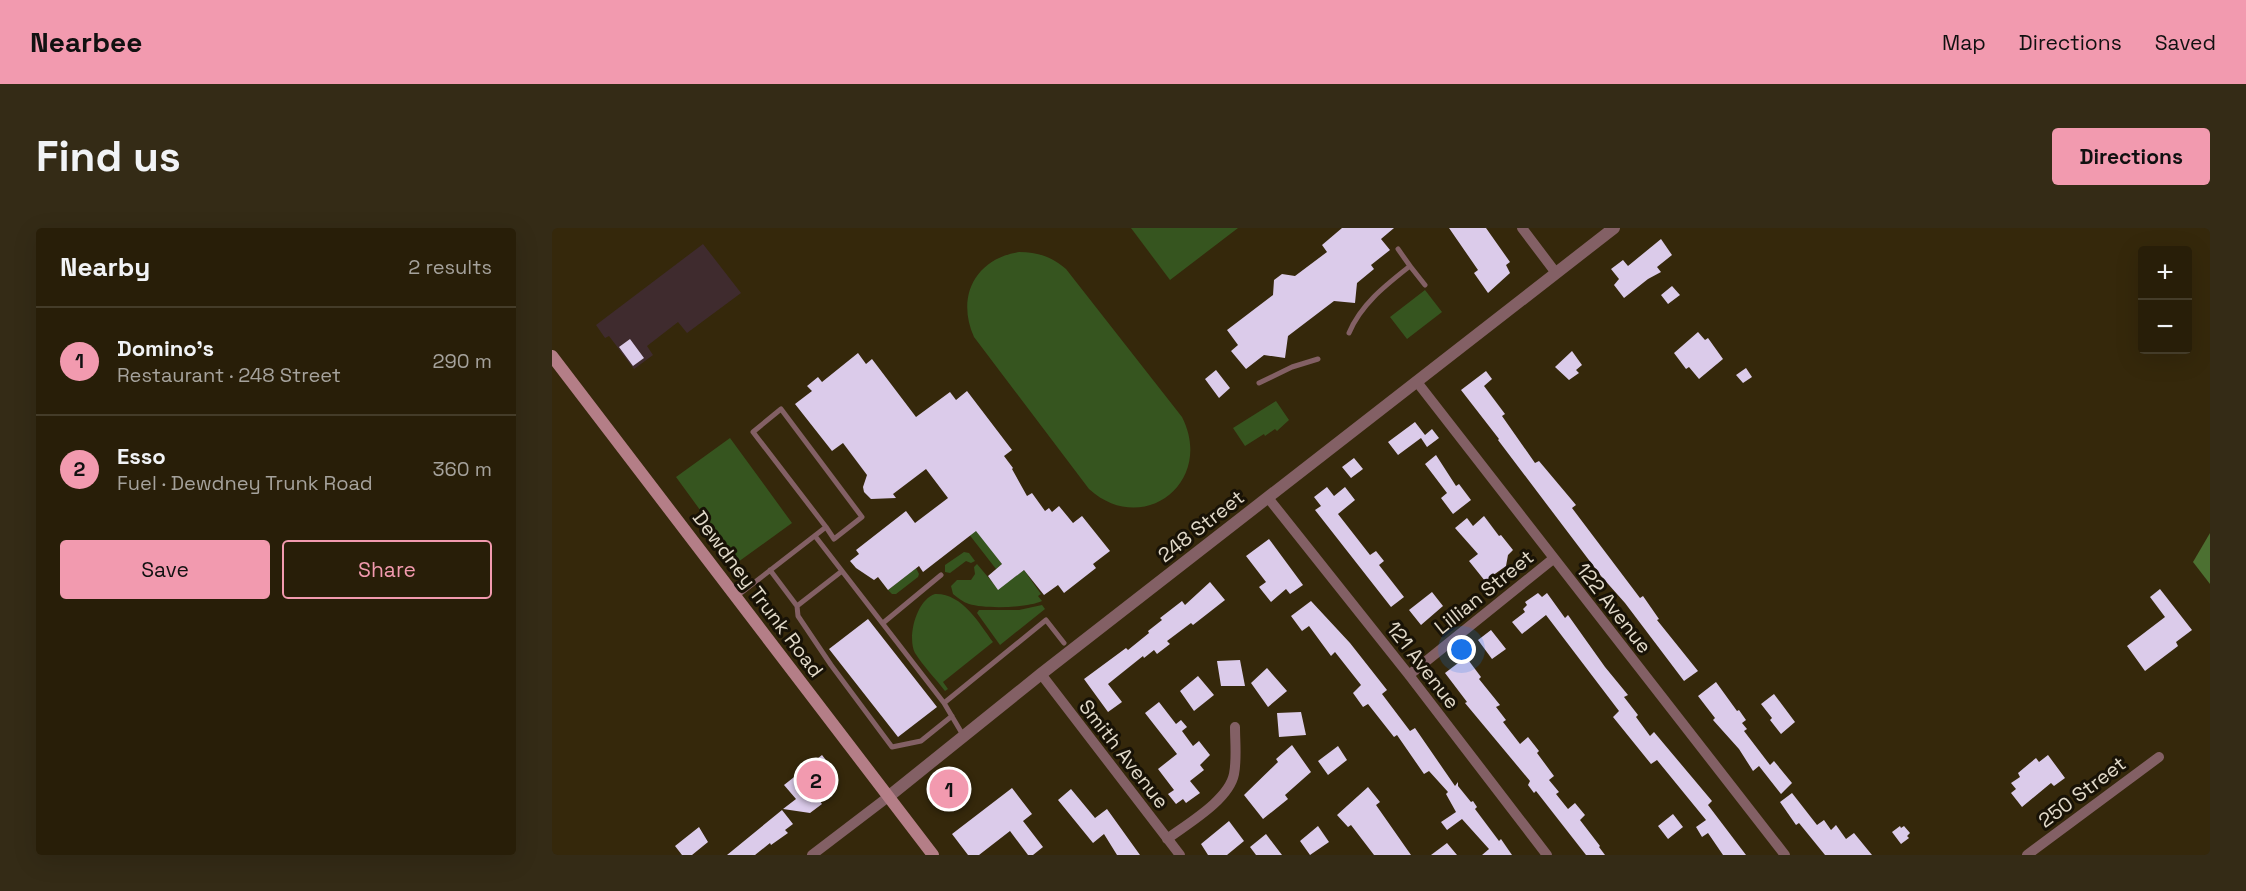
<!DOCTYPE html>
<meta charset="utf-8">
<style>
:root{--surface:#281e08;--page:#342b16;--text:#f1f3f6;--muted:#a5a29c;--line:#443c29;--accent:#f29aaf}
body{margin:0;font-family:"Space Grotesk",sans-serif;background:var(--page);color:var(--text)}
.controls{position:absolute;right:18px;top:18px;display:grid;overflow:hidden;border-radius:6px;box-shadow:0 6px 24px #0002}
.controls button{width:54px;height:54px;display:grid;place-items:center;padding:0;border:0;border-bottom:2px solid var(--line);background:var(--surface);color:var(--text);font:30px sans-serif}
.you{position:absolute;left:910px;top:422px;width:21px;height:21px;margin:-15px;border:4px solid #fff;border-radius:50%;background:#1a73e8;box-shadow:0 0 0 9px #1a73e833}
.badge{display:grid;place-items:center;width:39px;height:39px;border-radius:50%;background:var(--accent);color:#111;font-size:20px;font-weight:700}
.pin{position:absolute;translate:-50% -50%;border:3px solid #fff;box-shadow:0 2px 6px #0006}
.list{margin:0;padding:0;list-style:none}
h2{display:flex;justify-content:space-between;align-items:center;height:78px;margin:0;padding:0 24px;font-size:26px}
h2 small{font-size:20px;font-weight:400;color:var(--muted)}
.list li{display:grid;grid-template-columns:39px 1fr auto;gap:18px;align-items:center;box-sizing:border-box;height:108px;padding:0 24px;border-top:2px solid var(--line)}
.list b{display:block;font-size:22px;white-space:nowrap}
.list p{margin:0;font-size:20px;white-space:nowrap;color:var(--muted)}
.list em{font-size:20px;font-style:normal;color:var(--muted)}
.actions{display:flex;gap:12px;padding:18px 24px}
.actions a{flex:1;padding:14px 0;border:2px solid var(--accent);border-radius:6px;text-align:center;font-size:21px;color:var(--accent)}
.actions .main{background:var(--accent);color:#111}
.map{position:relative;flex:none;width:1658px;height:627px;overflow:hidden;border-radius:6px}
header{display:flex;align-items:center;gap:36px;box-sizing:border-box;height:84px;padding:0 30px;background:var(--accent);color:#111}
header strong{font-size:28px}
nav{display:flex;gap:33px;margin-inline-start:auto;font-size:21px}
.intro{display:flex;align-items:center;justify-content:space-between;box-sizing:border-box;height:144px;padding:0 36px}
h1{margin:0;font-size:42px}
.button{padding:15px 27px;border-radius:6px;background:var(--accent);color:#111;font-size:21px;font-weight:700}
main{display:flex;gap:36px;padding:0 36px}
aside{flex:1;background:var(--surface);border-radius:6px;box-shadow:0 6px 24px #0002}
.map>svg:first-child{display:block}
.industrial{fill:#3f2b2e}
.green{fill:#36551f}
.forest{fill:#4c7031}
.building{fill:#dbcbea}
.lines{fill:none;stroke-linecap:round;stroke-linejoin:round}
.service{stroke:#836065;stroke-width:5}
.minor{stroke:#836065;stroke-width:10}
.tertiary{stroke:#836065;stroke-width:12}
.secondary{stroke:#b47e87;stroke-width:12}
.labels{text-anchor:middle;stroke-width:6;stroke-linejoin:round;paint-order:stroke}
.street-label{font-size:20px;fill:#e2daca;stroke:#181206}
</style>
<header>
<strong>Nearbee</strong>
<nav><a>Map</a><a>Directions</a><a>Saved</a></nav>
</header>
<div class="intro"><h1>Find us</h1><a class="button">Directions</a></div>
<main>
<aside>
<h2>Nearby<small>2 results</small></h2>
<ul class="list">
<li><span class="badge">1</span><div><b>Domino's</b><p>Restaurant · 248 Street</p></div><em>290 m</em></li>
<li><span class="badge">2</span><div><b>Esso</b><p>Fuel · Dewdney Trunk Road</p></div><em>360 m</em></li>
</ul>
<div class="actions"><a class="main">Save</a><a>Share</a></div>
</aside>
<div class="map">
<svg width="1658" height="627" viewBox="0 0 1658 627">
<rect width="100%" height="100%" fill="#35280b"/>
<path class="industrial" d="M151,16L189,65L135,105L126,94L95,118L101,127L82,141L57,108L53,110L44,97Z"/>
<path class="green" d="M579,0H686L618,52Z
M467,24C486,24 500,29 514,41L630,189C663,254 591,310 537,261L422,109C404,69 423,31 467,24Z
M873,62L890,84L855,111L838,89Z
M724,173L737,192L725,203L723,201L713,208L712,206L693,218L681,200Z
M178,210L240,295L186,334L124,249Z
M423,300L450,336L444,341L416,305Z
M412,324L417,325L423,333L419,335L414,333L398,345L393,344V337Z
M425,336L446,361L472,342L489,366L486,368L490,373C475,380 433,381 417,376C411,374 406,370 401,366L399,358L405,352H419L423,346L422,339Z
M364,340L367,346L366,349L344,366H340L336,362Z
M383,366C410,365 427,395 441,414L391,454L396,461L393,463C384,451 371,438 363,425C355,410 364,372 383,366Z
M490,377L493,381L448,417L425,385L427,382H467Z"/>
<path class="forest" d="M1658,305V356L1641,334Z"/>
<path class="building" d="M790,0H842L829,11L838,22L819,37L822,41L805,55L803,75L782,73L736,108L733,130L712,127L694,141L679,123L686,117L675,102L721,67L722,52L730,46L743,48L775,24L770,17Z
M897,0H934L958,34L954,37L958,45L936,65L922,45L926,42Z
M1109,11L1120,27L1105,39L1109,44L1096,51L1072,70L1062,57L1067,51L1059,41L1071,32L1076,38Z
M1120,58L1128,67L1116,76L1109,67Z
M1146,104L1153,112L1156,110L1171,131L1147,151L1137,139L1134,141L1122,125Z
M78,111L92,130L81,138L67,119Z
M1020,123L1030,137L1024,142L1027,145L1017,152L1003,139Z
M306,125L314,136L320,131L364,189L398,164L404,172L415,163L460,222L452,228L461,240L460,241L475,268L480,265L493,283L497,280L500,284L507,278L521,295L530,288L558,323L541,336L544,340L512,365L506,357L492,367L472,342L446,362L436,348L450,336L424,303L371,344L367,338L336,362L326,349L322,352L304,340L298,333L307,326L304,322L354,283L363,295L396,270L374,241L341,266L344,270L319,271L312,264L311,259L315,247L291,215L280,223L243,176L260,163L255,158L266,149L270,154Z
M1194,140L1200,149L1191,155L1184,147Z
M664,142L678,160L667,170L653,151Z
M934,143L940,151L932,158L953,186L950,188L983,235L987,233L1024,277L1020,280L1088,370L1091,368L1107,391L1105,392L1146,443L1132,453L1073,375L1049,348L946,212L947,211L909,162Z
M863,194L873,207L880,201L887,210L875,219L869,210L846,227L836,214Z
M884,227L904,258L907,256L919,272L901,286L889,270L895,265L873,236Z
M802,230L811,241L799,250L790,239Z
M775,259L782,268L793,259L803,272L786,286L818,327L824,323L832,333L827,337L852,369L839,379L763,282L769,278L762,269Z
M932,288L947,308L949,307L961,322L956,327L954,338L933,353L917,333L926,326L903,300L915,290L921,298Z
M717,311L751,357L738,366L734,361L719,374L707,359L714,354L694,328Z
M658,354L673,372L641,397L639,395L615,413L618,416L605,426L602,422L592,430L591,428L556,456L570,474L556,484L532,451L574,420L576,422L597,405L596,403L610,392L608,390L630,373L633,377Z
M1608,361L1640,402L1624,414L1626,418L1593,443L1575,418L1613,389L1598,369Z
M880,364L891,378L869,397L857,382Z
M986,365L990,369L995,365L1013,390L1016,387L1053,439L1076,467L1072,469L1086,487L1084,489L1098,508L1102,504L1160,573L1156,577L1194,627H1171L1156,605L1150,609L1144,599L1154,592L1105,532L1099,536L1061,489L1067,483L994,387L970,406L960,394L973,384L971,381L975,377L973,374Z
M759,373L798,415L835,462L830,466L858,503L863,500L903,558L906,554V558L919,574L921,573L925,579L923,581L947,613L949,611L960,627H930L937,621L910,591L895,602L889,594L904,584L894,566L896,564L877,543L872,546L845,507L842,509L816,476L811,479L801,465L809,457L783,424L779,428L757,398L750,403L739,388Z
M316,391L385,479L346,509L277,421Z
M939,402L954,421L940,431L926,412Z
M914,429L929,449L927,451L948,477L944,479L954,492L951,494L968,516L976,509L987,523L985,525L1002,548L997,552L1007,564L1004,566L1016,581L1023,575L1033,587L1028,592L1048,618L1047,619L1053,627H1034L984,563L982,565L976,557L978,553L913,475L915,474L893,445Z
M688,432L693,458H669L665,433Z
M715,440L735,463L716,479L699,455Z
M646,448L662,467L642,483L628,463Z
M1164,454L1185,483L1187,482L1194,492L1190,495L1195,501L1192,503L1218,537L1222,533L1240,555L1229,566L1207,538L1201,543L1187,521L1161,492L1163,490L1146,468Z
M1222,466L1243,494L1229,506L1218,492L1220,490L1209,476Z
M607,474L624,496L629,492L635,499L630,503L641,518L647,513L658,527L648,537L652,542L638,553L648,565L634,575L631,571L624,576L616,566L622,562L606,541L625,526L593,485Z
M749,484L754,507L727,509L725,485Z
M740,517L759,544L733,567L736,571L711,591L692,567L726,534L724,531Z
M786,518L795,532L776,547L766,533Z
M270,527L283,544L260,562L270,576L258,585L231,581L244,571L232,557Z
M1496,527L1513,550L1502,558L1499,555L1470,579L1459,565L1464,561L1459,555L1468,549L1466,545L1484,530L1487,534Z
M404,541L418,559L389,581L375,564Z
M816,559L828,574L824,577L859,627H822L799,597L796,599L785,587Z
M460,560L480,586L471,593L491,619L481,627H476L458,603L427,627H416L400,606Z
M519,561L543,590L555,581L588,627H565L552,606L541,615L506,572Z
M1240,565L1265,597L1272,592L1279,602L1284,597L1294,611L1302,605L1320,627H1273L1247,595L1244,597L1228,574Z
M230,582L241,596L233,602L236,605L219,617L218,615L203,627H175Z
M1121,586L1131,599L1116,611L1106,598Z
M677,593L692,613L675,627H656L649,616Z
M766,598L777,614L758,627L748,613Z
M1348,598L1349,600L1352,598L1358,605L1355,608L1357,610L1349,616L1340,604Z
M147,599L156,614L140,627H130L123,618Z
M714,606L730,627H704L698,619Z
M895,615L905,627H879Z"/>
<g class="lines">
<path class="service" d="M846,21L858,38
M797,105C809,76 834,57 858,38L873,57
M707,155L740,139L766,131
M263,308L392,475L494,392L512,415
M218,342L245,378L246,388L279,437L340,519L369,513L400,488
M185,368L274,299L282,311L310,289L229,181L201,204L274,299
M245,378L290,343
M331,395L389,347
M392,475L411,507"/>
<path class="minor" d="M970,0L1004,45
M865,154L1233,627
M717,271L857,447L995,627
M489,446L628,627
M857,447L1001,331
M615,611C635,596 677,572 682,546C685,531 683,514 683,499
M260,627L336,569
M1475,627L1607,529"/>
<path class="tertiary" d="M336,569L489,446L1062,0"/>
<path class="secondary" d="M0,128L381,627"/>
</g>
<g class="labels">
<g class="street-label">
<text transform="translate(649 298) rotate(-38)" y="7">248 Street</text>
<text transform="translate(932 364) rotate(-39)" y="7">Lillian Street</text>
<text transform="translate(206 366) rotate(53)" y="7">Dewdney Trunk Road</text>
<text transform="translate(1062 380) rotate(52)" y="7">122 Avenue</text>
<text transform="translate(871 437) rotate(52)" y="7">121 Avenue</text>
<text transform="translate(572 526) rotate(52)" y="7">Smith Avenue</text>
<text transform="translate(1530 564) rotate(-37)" y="7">250 Street</text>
</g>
</g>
</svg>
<div class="controls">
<button>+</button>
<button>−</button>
</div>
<div class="you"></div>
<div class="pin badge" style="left:397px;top:561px">1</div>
<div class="pin badge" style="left:264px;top:552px">2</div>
</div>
</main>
